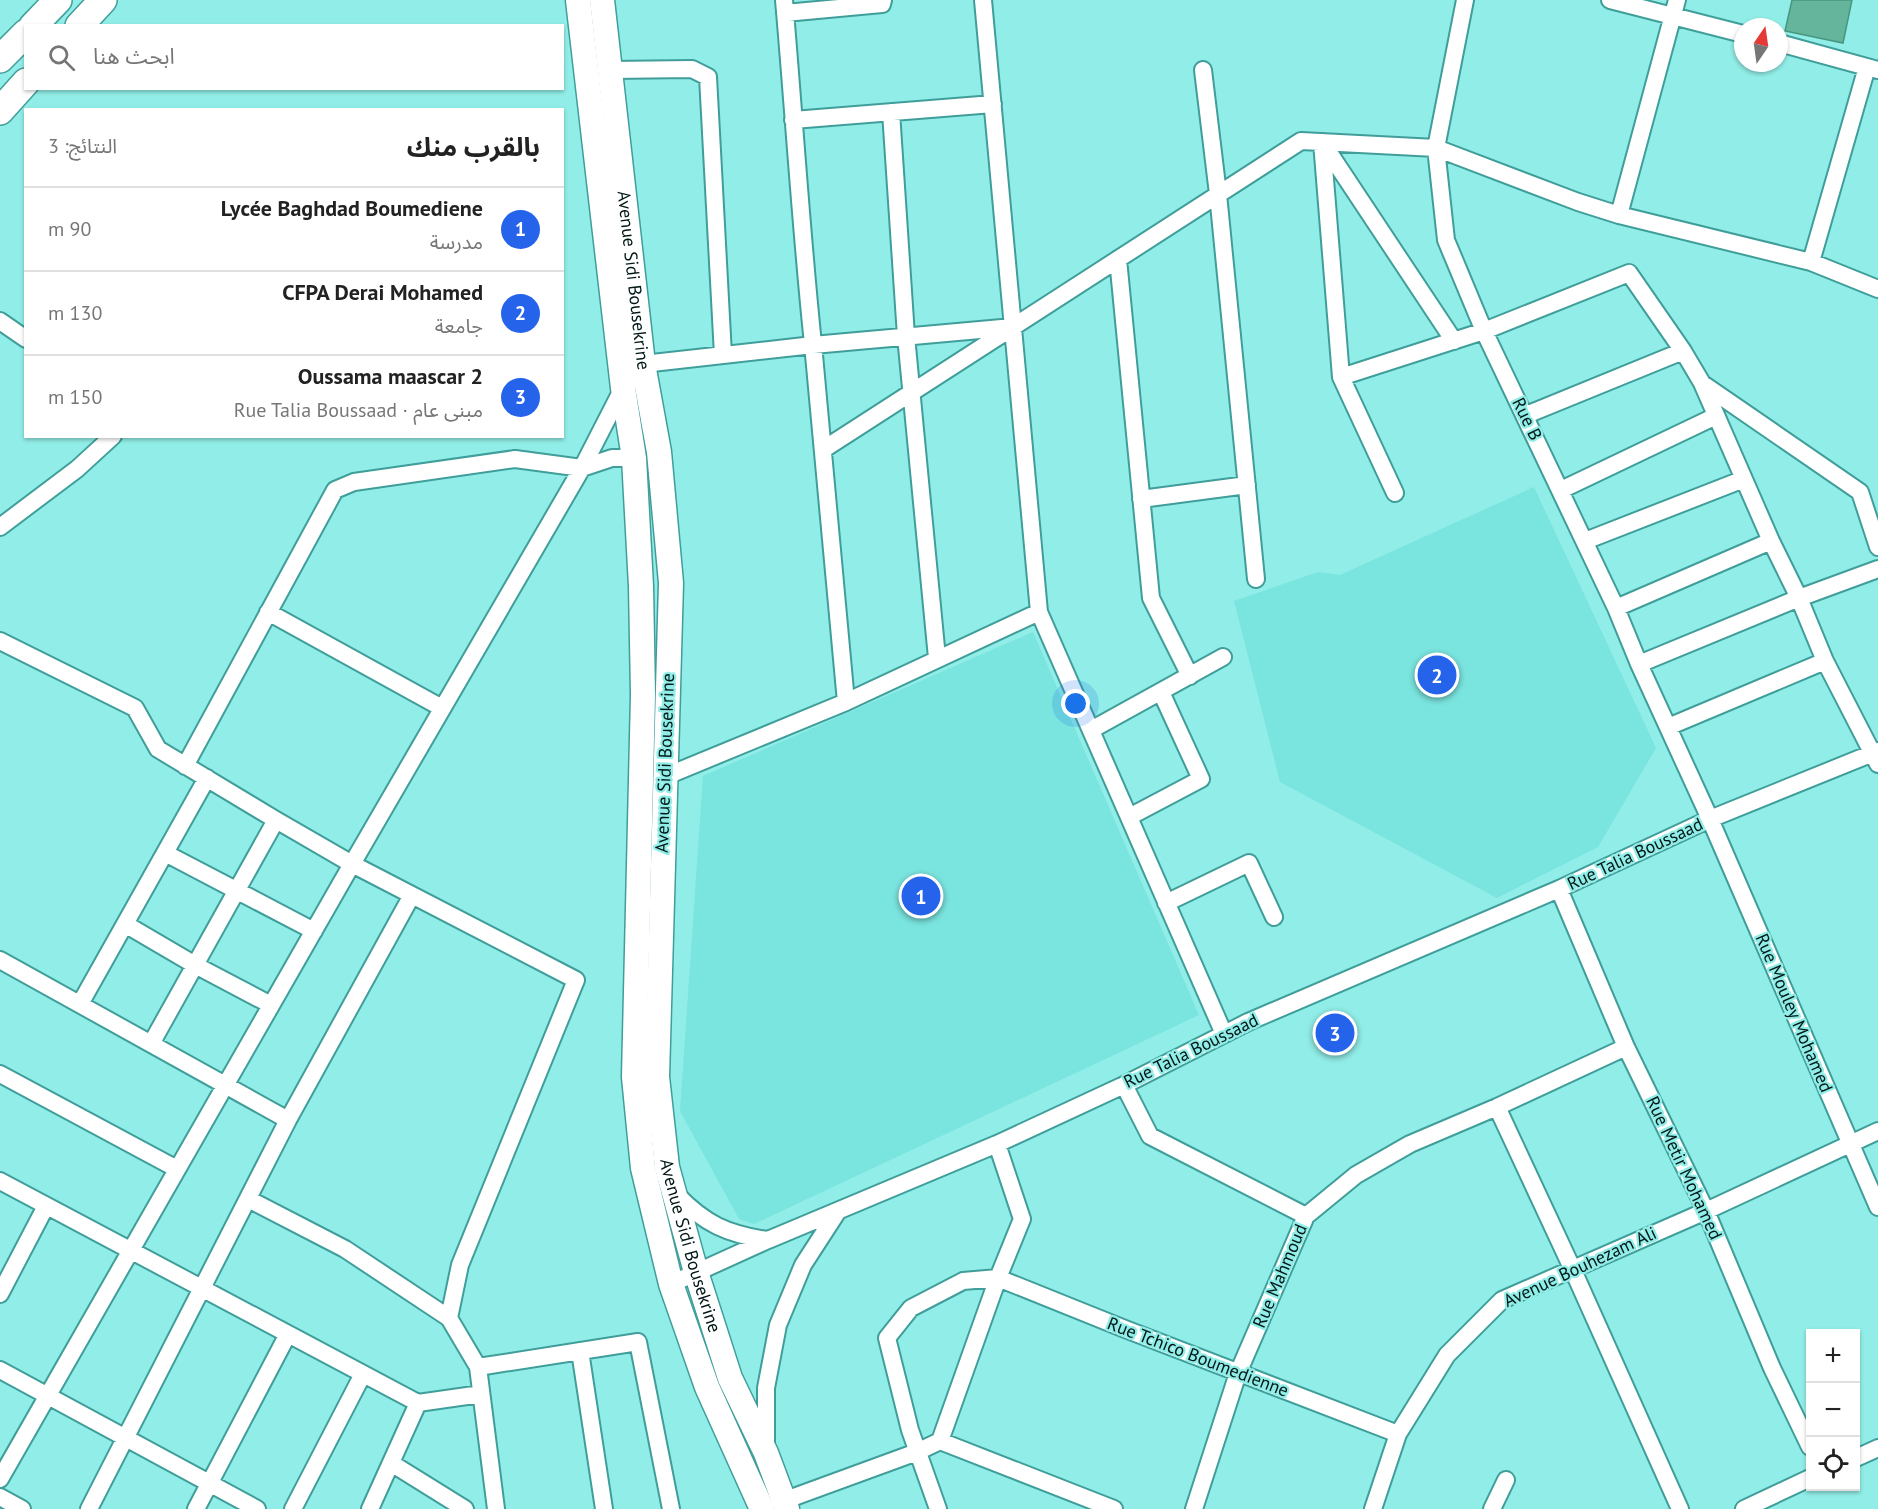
<!DOCTYPE html>
<html lang="ar">
<meta charset="utf-8">
<style>
:root{--surface:#fff;--page:#f2f2f2;--text:#222;--muted:#767676;--line:#e0e0e0;--accent:#2563eb}
body{margin:0;font-family:"PT Sans","Noto Sans Arabic",sans-serif;background:var(--page);color:var(--text);direction:rtl}
.controls{position:absolute;right:18px;bottom:18px;display:grid;overflow:hidden;border-radius:0px;box-shadow:0 2px 4px #0004}
.controls button{width:54px;height:54px;display:grid;place-items:center;padding:0;border:0;border-bottom:2px solid var(--line);background:var(--surface);color:var(--text);font:30px sans-serif}
.compass{position:absolute;left:1734px;top:18px;width:54px;height:54px;border-radius:50%;background:var(--surface);box-shadow:0 2px 4px #0004;rotate:13deg}
.you{position:absolute;left:1076px;top:704px;width:21px;height:21px;margin:-15px;border:4px solid #fff;border-radius:50%;background:#1a73e8;box-shadow:0 0 0 9px #1a73e833}
.badge{display:grid;place-items:center;width:39px;height:39px;border-radius:50%;background:var(--accent);color:#fff;font-size:20px;font-weight:700}
.pin{position:absolute;translate:-50% -50%;border:3px solid #fff;box-shadow:0 2px 6px #0006}
.list{margin:0;padding:0;list-style:none}
h2{display:flex;justify-content:space-between;align-items:center;height:78px;margin:0;padding:0 24px;font-size:26px}
h2 small{font-size:20px;font-weight:400;color:var(--muted)}
.list li{display:grid;grid-template-columns:39px 1fr auto;gap:18px;align-items:center;box-sizing:border-box;height:84px;padding:0 24px;border-top:2px solid var(--line)}
.list b{display:block;font-size:22px;white-space:nowrap}
.list p{margin:0;font-size:20px;white-space:nowrap;color:var(--muted)}
.list em{font-size:20px;font-style:normal;color:var(--muted)}
.icon{flex:none;width:33px;height:33px;fill:none;stroke:currentColor;stroke-width:2;stroke-linecap:round;stroke-linejoin:round}
.map{position:relative;flex:none;width:1878px;height:1509px;overflow:hidden;direction:ltr}
.search{position:absolute;background:var(--surface);box-shadow:0 2px 4px #0004;left:24px;top:24px;width:540px;height:66px;display:flex;align-items:center;gap:15px;box-sizing:border-box;padding:0 21px;border-radius:0px;color:var(--muted);font-size:22px}
.panel{position:absolute;background:var(--surface);box-shadow:0 2px 4px #0004;left:24px;top:108px;width:540px;height:330px;border-radius:0px;direction:rtl}
.map>svg:first-child{display:block}
.built{fill:#7ae4de}
.building{fill:#65b59c;stroke:#47977f;stroke-width:1.5}
.lines{fill:none;stroke-linecap:round;stroke-linejoin:round}
.minor-casing{stroke:#409e9a;stroke-width:20}
.secondary-casing{stroke:#409e9a;stroke-width:27}
.primary-casing{stroke:#409e9a;stroke-width:30}
.minor{stroke:#fff;stroke-width:16}
.secondary{stroke:#fff;stroke-width:24}
.primary{stroke:#fff;stroke-width:27}
.labels{text-anchor:middle;stroke-width:4.5;stroke-linejoin:round;paint-order:stroke}
.street-label{font-size:18px;fill:#001716;stroke:#91ede7}
</style>
<div class="map">
<svg width="1878" height="1509" viewBox="0 0 1878 1509">
<rect width="100%" height="100%" fill="#91ede7"/>
<path class="built" d="M1534,487L1656,748L1598,847L1497,898L1280,782L1234,601L1318,572L1340,575Z
M1033,632L1199,1015L754,1224L739,1219L680,1111L703,776Z"/>
<path class="building" d="M1792,0H1852L1843,43L1785,31Z"/>
<g class="lines">
<defs>
<path id="minor" d="M784,0C794,115 801,230 813,344C824,463 836,582 846,702
M983,0L1039,612L1224,1034
M1465,0L1436,148L1446,240L1484,331L1616,608L1639,664L1710,819L1878,1207
M1610,0L1743,34
M785,13L882,4L883,0
M1779,43L1878,70
M610,70L692,69L708,77L723,355
M1203,70L1218,194L1256,579
M891,112L906,336L937,658
M793,120L993,104
M1619,215L1677,0
M1118,259L1151,598L1190,676
M1811,262L1867,67
M0,321L26,339
M1341,377L1484,331L1629,273L1683,351L1702,383L1771,541L1799,598L1825,661L1878,764
M1703,384L1860,492L1878,547
M1526,415L1683,351
M824,449L1010,329
M1561,490L1716,416
M1395,493L1341,377L1322,142L1454,341
M1141,499L1247,485
M0,527L77,469L113,436
M1585,541L1744,479
M1616,608L1771,541
M268,612L442,708
M0,641L135,708L158,749L276,820L352,864L576,980L460,1265L449,1318L478,1367
M1639,664L1799,598L1878,569
M1668,727L1825,661
M1091,730L1223,657
M185,766L335,490L354,482L515,459L582,468L612,458H634
M664,777L846,702L1039,612
M1129,817L1201,779L1161,692
M165,853L314,931
M1559,889L1626,1047L1706,1211L1772,1368L1810,1447
M1166,903L1249,863L1274,917
M125,924L195,965L271,1005
M0,960L288,1120
M80,1004L207,778
M151,1044L276,820
M0,1074L177,1169
M1124,1085L1150,1136L1306,1216
M1497,1107L1572,1268L1680,1509
M0,1181L418,1403L481,1394
M677,1195C705,1224 727,1234 767,1240
M248,1199L345,1249L449,1318
M671,1284L768,1240L997,1144L1124,1085L1248,1022L1559,889L1710,819L1878,751
M0,1294L46,1206
M580,1351L604,1509
M0,1370L257,1509
M940,1441L1114,1509
M766,1445V1388L778,1325L803,1265L838,1211
M1856,1458L1878,1448
M391,1463L465,1509
M0,1479L352,864L582,468L623,388L643,364L813,345L1013,327L1301,141L1436,148L1578,202L1619,215L1811,262L1878,289
M0,1497L22,1509
M783,1501L917,1452L940,1441L998,1278L1022,1219L997,1144
M89,1509L288,1120L412,895
M196,1509L288,1334
M293,1509L363,1374
M370,1509L418,1403
M496,1509L478,1367L638,1342L671,1509
M938,1509L910,1430L887,1338L911,1308L963,1281L998,1278L1125,1329L1398,1434
M1194,1509L1238,1373L1306,1216L1356,1175L1410,1144L1497,1107L1626,1047
M1373,1509L1398,1434L1447,1355L1502,1300L1706,1211L1878,1131
M1492,1509L1506,1480
M1744,1509L1810,1478"/>
<g id="secondary">
<path d="M578,0L623,388L634,458L641,586L643,695L634,1077L643,1168L671,1284L707,1387L762,1509"/>
<path id="s1" d="M602,0L643,364L659,452L671,583L657,1077L667,1167L696,1272L730,1378L766,1453L787,1509"/>
</g>
<path id="primary" d="M33,26L58,0
M79,26L103,0
M0,59L26,33
M0,111L26,82"/>
</defs>
<use href="#minor" class="minor-casing"/>
<use href="#secondary" class="secondary-casing"/>
<use href="#primary" class="primary-casing"/>
<use href="#minor" class="minor"/>
<use href="#secondary" class="secondary"/>
<use href="#primary" class="primary"/>
</g>
<g class="labels">
<g class="street-label">
<text dy="6" stroke="none"><textPath href="#s1" startOffset="282">Avenue Sidi Bousekrine</textPath></text>
<text transform="translate(1527 419) rotate(64)" y="6">Rue B</text>
<text transform="translate(665 763) rotate(-88)" y="6">Avenue Sidi Bousekrine</text>
<text transform="translate(1635 854) rotate(-25)" y="6">Rue Talia Boussaad</text>
<text transform="translate(1794 1013) rotate(67)" y="6">Rue Mouley Mohamed</text>
<text transform="translate(1191 1051) rotate(-26)" y="6">Rue Talia Boussaad</text>
<text transform="translate(1684 1168) rotate(65)" y="6">Rue Metir Mohamed</text>
<text dy="6" stroke="none"><textPath href="#s1" startOffset="1254">Avenue Sidi Bousekrine</textPath></text>
<text transform="translate(1580 1267) rotate(-25)" y="6">Avenue Bouhezam Ali</text>
<text transform="translate(1280 1276) rotate(-67)" y="6">Rue Mahmoud</text>
<text transform="translate(1198 1357) rotate(21)" y="6">Rue Tchico Boumedienne</text>
</g>
</g>
</svg>
<div class="controls">
<button>+</button>
<button>−</button>
<button><svg class="icon" aria-label="locate" viewBox="0 0 24 24"><circle cx="12" cy="12" r="6"/><path d="M12 2v4M12 18v4M2 12h4M18 12h4"/></svg></button>
</div>
<svg class="compass" viewBox="-18 -18 36 36"><path d="M0-13l5 13h-10z" fill="#e53935"/><path d="M0 13l5-13h-10z" fill="#767676"/></svg>
<div class="you"></div>
<div class="pin badge" style="left:921px;top:896px">1</div>
<div class="pin badge" style="left:1437px;top:675px">2</div>
<div class="pin badge" style="left:1335px;top:1033px">3</div>
<div class="search"><svg class="icon" aria-label="search" viewBox="0 0 24 24"><circle cx="10" cy="10" r="6"/><path d="M15 15l6 6"/></svg>ابحث هنا</div>
<section class="panel">
<h2>بالقرب منك<small>النتائج: 3</small></h2>
<ul class="list">
<li><span class="badge">1</span><div><b>Lycée Baghdad Boumediene</b><p>مدرسة</p></div><em>90 m</em></li>
<li><span class="badge">2</span><div><b>CFPA Derai Mohamed</b><p>جامعة</p></div><em>130 m</em></li>
<li><span class="badge">3</span><div><b>Oussama maascar 2</b><p>مبنى عام · Rue Talia Boussaad</p></div><em>150 m</em></li>
</ul>
</section>
</div>
